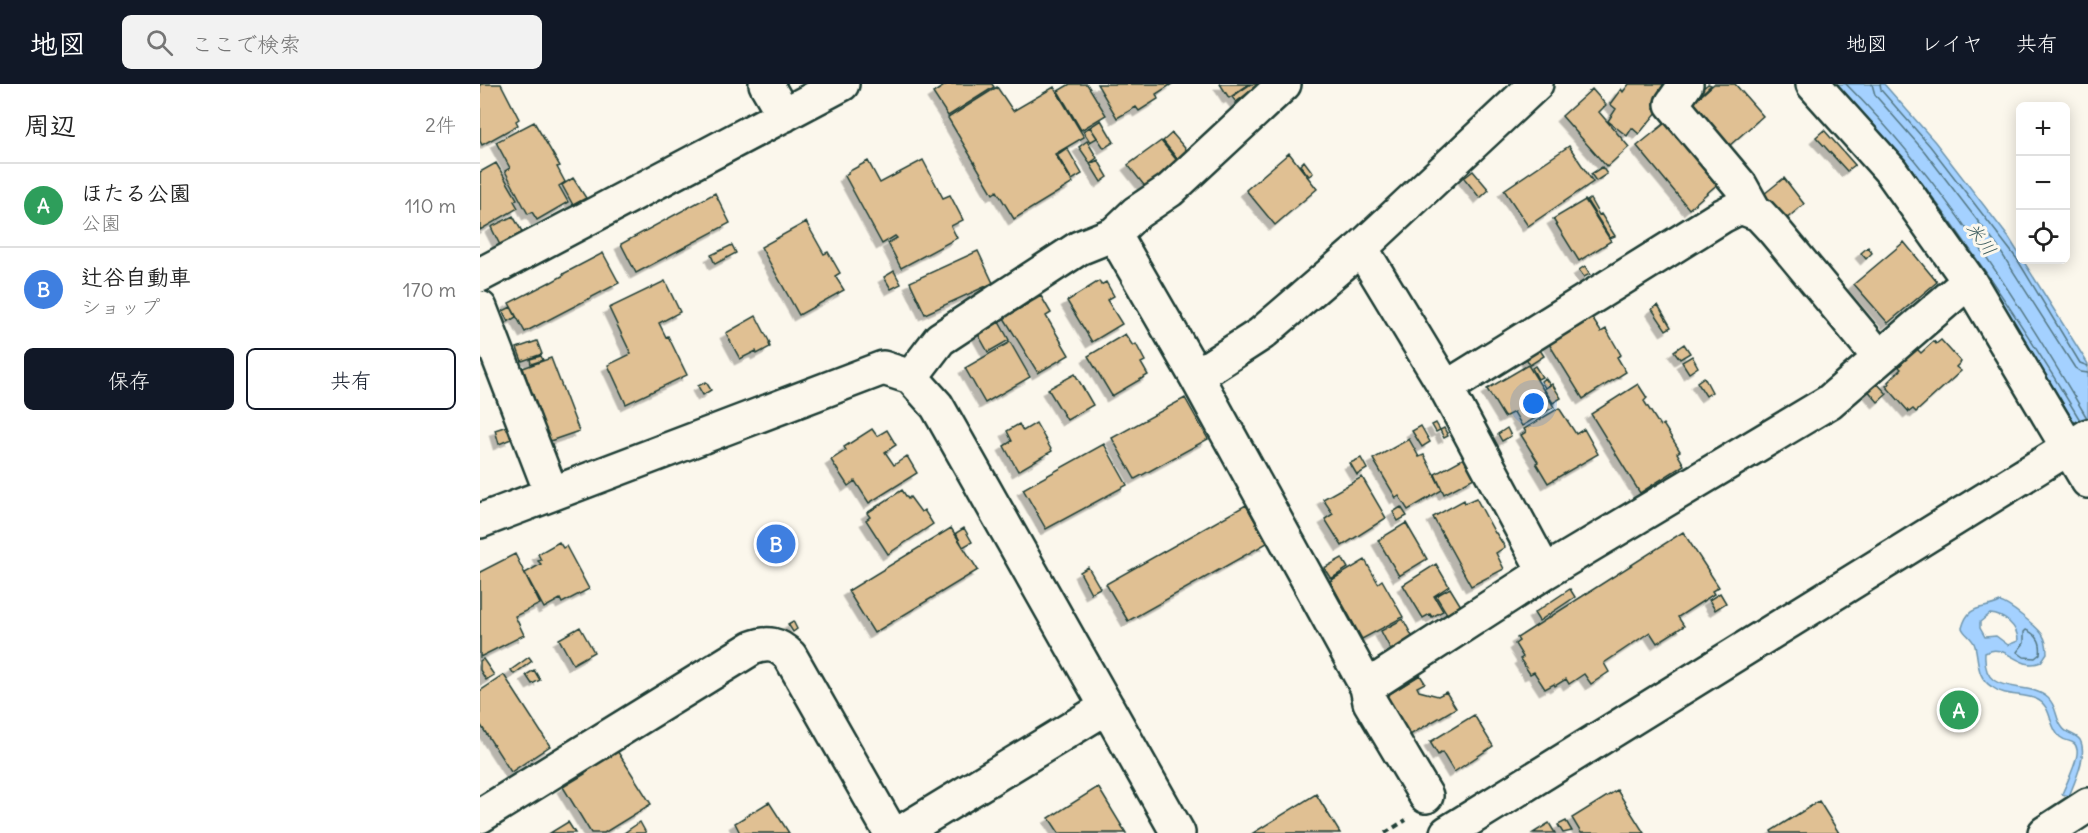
<!DOCTYPE html>
<html lang="ja">
<meta charset="utf-8">
<style>
:root{--surface:#fff;--page:#f2f2f2;--text:#222;--muted:#767676;--line:#e0e0e0;--accent:#111827}
body{margin:0;font-family:Delius,"Klee One",sans-serif;background:var(--page);color:var(--text)}
.controls{position:absolute;right:18px;top:18px;display:grid;overflow:hidden;border-radius:9px;box-shadow:0 3px 15px #0003}
.controls button{width:54px;height:54px;display:grid;place-items:center;padding:0;border:0;border-bottom:2px solid var(--line);background:var(--surface);color:var(--text);font:30px sans-serif}
.you{position:absolute;left:1054px;top:320px;width:21px;height:21px;margin:-15px;border:4px solid #fff;border-radius:50%;background:#1a73e8;box-shadow:0 0 0 9px #1a73e833}
.badge{display:grid;place-items:center;width:39px;height:39px;border-radius:50%;background:var(--accent);color:#fff;font-size:20px;font-weight:700}
.pin{position:absolute;translate:-50% -50%;border:3px solid #fff;box-shadow:0 2px 6px #0006}
.list{margin:0;padding:0;list-style:none}
h2{display:flex;justify-content:space-between;align-items:center;height:78px;margin:0;padding:0 24px;font-size:26px}
h2 small{font-size:20px;font-weight:400;color:var(--muted)}
.list li{display:grid;grid-template-columns:39px 1fr auto;gap:18px;align-items:center;box-sizing:border-box;height:84px;padding:0 24px;border-top:2px solid var(--line)}
.list b{display:block;font-size:22px;white-space:nowrap}
.list p{margin:0;font-size:20px;white-space:nowrap;color:var(--muted)}
.list em{font-size:20px;font-style:normal;color:var(--muted)}
.actions{display:flex;gap:12px;padding:18px 24px}
.actions a{flex:1;padding:14px 0;border:2px solid var(--accent);border-radius:9px;text-align:center;font-size:21px;color:var(--accent)}
.actions .main{background:var(--accent);color:#fff}
.icon{flex:none;width:33px;height:33px;fill:none;stroke:currentColor;stroke-width:2;stroke-linecap:round;stroke-linejoin:round}
.map{position:relative;flex:none;width:1608px;height:749px;overflow:hidden}
header{display:flex;align-items:center;gap:36px;box-sizing:border-box;height:84px;padding:0 30px;background:var(--accent);color:#fff}
header strong{font-size:28px}
nav{display:flex;gap:33px;margin-inline-start:auto;font-size:21px}
.search{width:420px;height:54px;background:var(--page);display:flex;align-items:center;gap:15px;box-sizing:border-box;padding:0 21px;border-radius:9px;color:var(--muted);font-size:22px}
main{display:flex}
aside{flex:1;background:var(--surface)}
.map>svg:first-child{display:block}
.water{fill:#a4d1ff;stroke:#6f96ae;stroke-width:1.5;fill-rule:evenodd}
.lines{fill:none;stroke-linecap:round;stroke-linejoin:round}
.shore{stroke:#547885;stroke-width:1.5}
.building{fill:#e0c093;stroke:#1f3d34;stroke-width:1.5;filter:url(#shadow)}
.minor-casing{stroke:#1f3d34;stroke-width:38}
.path{stroke:#1f3d34;stroke-width:4;stroke-dasharray:6 4.5;stroke-linecap:butt}
.minor{stroke:#fbf7ec;stroke-width:33}
.labels{text-anchor:middle;stroke-width:6;stroke-linejoin:round;paint-order:stroke}
.water-label{font-size:18px;font-style:italic;fill:#3a5b5d;stroke:#fbf7ec}
</style>
<header>
<strong>地図</strong>
<div class="search"><svg class="icon" aria-label="search" viewBox="0 0 24 24"><circle cx="10" cy="10" r="6"/><path d="M15 15l6 6"/></svg>ここで検索</div>
<nav><a>地図</a><a>レイヤ</a><a>共有</a></nav>
</header>
<main>
<aside>
<h2>周辺<small>2件</small></h2>
<ul class="list">
<li><span class="badge" style="background:#2e9e5b">A</span><div><b>ほたる公園</b><p>公園</p></div><em>110 m</em></li>
<li><span class="badge" style="background:#3f7fe0">B</span><div><b>辻谷自動車</b><p>ショップ</p></div><em>170 m</em></li>
</ul>
<div class="actions"><a class="main">保存</a><a>共有</a></div>
</aside>
<div class="map">
<svg width="1608" height="749" viewBox="0 0 1608 749">
<defs>
<filter id="shadow"><feDropShadow dx="-5.5" dy="5.5" stdDeviation="0" flood-color="#0004"/></filter>
</defs>
<rect width="100%" height="100%" fill="#fbf7ec"/>
<filter id="ink" filterUnits="userSpaceOnUse"><feTurbulence type="fractalNoise" baseFrequency=".0167" numOctaves="2"/><feDisplacementMap in="SourceGraphic" scale="12" xChannelSelector="R" yChannelSelector="G"/><feConvolveMatrix kernelMatrix="1 2 1 2 8 2 1 2 1" color-interpolation-filters="sRGB"/></filter>
<g filter="url(#ink)">
<path class="water" d="M1346,0H1404L1455,58L1529,154L1608,280V361L1521,219Z
M1520,518C1529,520 1556,542 1562,550C1566,556 1567,563 1567,569L1561,578C1539,588 1525,557 1505,569C1502,616 1546,594 1568,614C1577,622 1575,634 1582,643C1587,651 1595,649 1600,656C1608,670 1595,697 1589,712L1582,710C1586,700 1599,676 1597,666C1596,655 1587,659 1580,653C1568,643 1573,622 1556,615C1542,609 1525,613 1512,603C1496,593 1499,577 1495,562C1493,554 1485,551 1482,544C1489,519 1501,527 1520,518ZM1510,530C1524,531 1538,542 1538,557L1528,561L1516,552L1505,553L1500,544V538Z"/>
<g class="lines">
<path class="shore" d="M1366,0C1463,97 1538,217 1607,334
M1392,0L1395,11L1444,67L1517,162L1595,284L1601,288L1608,289
M1400,0L1401,6L1450,62L1537,175L1600,279L1608,282
M1442,99C1499,175 1551,254 1600,336
M1546,546C1556,550 1562,558 1560,570L1555,574L1544,573L1537,568L1544,559V548Z"/>
</g>
<path class="building" d="M0,0H21L39,35L36,37L38,41L2,61L0,57Z
M467,0H512L514,3L468,32L453,9Z
M590,0H607L626,31L601,46L578,7Z
M617,0H692L676,10L678,15L659,27L656,23L637,34Z
M740,0H769L749,14Z
M771,0H780L756,18L752,13Z
M1149,0H1190L1174,24L1178,27L1159,50L1152,44L1147,52L1128,37L1136,25L1130,20L1141,5L1143,8Z
M1228,0L1231,1L1213,18L1210,15Z
M1234,0H1255L1283,32L1249,62L1213,19Z
M517,3L533,27L574,3L604,53L575,70L593,99L534,135L517,107L513,110L468,34Z
M1112,5L1126,21L1119,28L1149,63L1127,83L1082,32Z
M621,36L634,58L624,64L610,43Z
M1189,36L1241,97L1209,125L1157,62Z
M54,38L80,82L77,83L85,98L79,102L88,118L57,136L52,128L48,130L25,87L30,84L16,58Z
M610,43L617,54L610,58L603,47Z
M1344,46L1375,81L1367,87L1336,53Z
M692,49L709,69L699,77L683,57Z
M607,57L617,74L610,79L599,63Z
M681,57L699,79L667,105L648,81Z
M1089,62L1113,98L1048,142L1024,106Z
M587,64L602,90L592,96L577,71Z
M809,69L837,105L795,141L766,106Z
M443,76L463,114L470,111L483,136L471,142L477,154L421,184L408,159L417,154L415,152L402,160L365,92L368,90V88L388,77L400,99Z
M618,76L628,93L621,98L610,80Z
M824,77L833,89L829,92L820,81Z
M16,79L37,115L34,117L38,124L0,146V88Z
M1122,83L1127,90L1116,97L1111,90Z
M993,87L1009,106L1000,114L984,94Z
M93,94L106,114L93,121L82,101Z
M1304,94L1324,120L1305,136L1284,110Z
M235,109L250,139L156,189L141,160Z
M1110,115L1119,131L1121,130L1135,152L1130,154L1107,117Z
M1105,116L1131,157L1099,177L1073,135Z
M33,132L44,151L21,163L11,143Z
M326,138L344,170L348,168L360,189L355,192L364,206L319,231L281,163Z
M1424,158L1457,198L1408,239L1374,200Z
M252,161L256,169L235,180L231,171Z
M1388,163L1392,169L1386,175L1381,169Z
M498,167L513,199L445,230L430,198Z
M123,169L139,199L45,248L29,219L70,198V199L84,191L83,190Z
M1105,182L1110,190L1104,193L1099,186Z
M414,187L421,200L411,205L404,193Z
M185,197L200,228L179,239L186,253L188,252L207,291L146,320L128,281L151,270L129,224Z
M619,197L621,201L626,198L634,212L627,216L642,240L612,258L587,217Z
M561,212L571,229L566,232L589,271L558,289L524,234Z
M1178,221L1191,243L1186,246L1172,225Z
M31,223L36,233L28,238L23,227Z
M276,232L290,259L289,260L290,263L277,270L276,267L260,275L246,249Z
M1112,234L1121,248L1126,245L1141,271L1137,273L1146,288L1103,315L1069,260Z
M519,238L529,256L508,268L498,250Z
M645,250L653,262L656,260L665,277L661,279L668,291L632,312L608,272Z
M1461,256L1481,278L1476,283L1481,287L1436,328L1433,325L1429,328L1406,302L1409,300L1408,298L1421,285L1419,283L1425,275L1437,265L1441,269L1454,257L1456,260Z
M57,257L62,270L42,277L37,264Z
M530,258L550,293L505,319L485,284Z
M1204,260L1210,269L1200,275L1194,267Z
M1058,263L1064,272L1050,281L1045,272Z
M61,272L63,276L51,280L50,275Z
M1212,272L1218,283L1209,289L1202,278Z
M71,274L99,347L70,357L43,284Z
M1048,281L1074,323L1042,342L1034,328L1024,333L1007,305Z
M1055,282L1062,293L1058,295L1052,284Z
M595,290L613,321L587,336L568,305Z
M1224,293L1232,308L1226,312L1217,298Z
M1065,294L1070,301L1065,304L1061,297Z
M1395,297L1407,310L1398,318L1386,304Z
M226,298L231,306L223,311L218,302Z
M1072,300L1081,314L1073,319L1064,305Z
M1158,300L1167,314L1164,317L1180,342L1183,340L1200,367L1197,369L1204,381L1160,409L1111,330Z
M705,314L728,355L655,395L632,354Z
M1079,324L1096,350L1104,345L1118,370L1068,399L1056,379L1058,378L1041,351L1046,348L1044,345Z
M556,339L572,367L538,387L524,362L532,357L527,347L539,340L543,347Z
M956,339L960,346L956,348L952,341Z
M27,342L31,355L19,360L15,346Z
M941,342L950,358L942,363L932,347Z
M964,344L968,352L964,354L960,346Z
M1027,344L1031,352L1022,357L1018,350Z
M392,345L397,352L407,346L416,361L405,368L414,381L427,372L437,389L389,419L375,397L368,402L351,376L366,366L364,363Z
M929,355L939,373L944,371L962,406L928,426L919,412L916,414L893,375Z
M624,360L647,401L566,445L543,405Z
M986,373L996,393L964,410L955,390Z
M881,374L887,385L877,391L870,379Z
M882,393L906,434L862,462L845,435L853,430L843,415Z
M422,406L428,415L430,413L441,428L444,426L453,440L408,470L386,436L390,433L387,429Z
M996,414L1015,449H1016L1025,463L1016,469L1024,485L991,502L953,433L984,416L985,419Z
M766,421L787,459L648,537L626,500Z
M921,423L927,432L918,437L913,428Z
M926,439L947,475L919,492L898,456Z
M471,444L498,486L394,549L368,507Z
M484,444L492,458L483,463L476,449Z
M1203,448L1239,503L1232,507L1234,510L1198,533L1204,542L1177,559L1170,548L1124,579L1129,588L1111,600L1104,590L1089,600L1086,595L1075,602L1074,600L1065,605L1054,588L1050,590L1040,575L1043,573L1035,560L1039,557L1037,554Z
M79,458L83,464L86,462L109,505L82,519L80,515L64,524L45,489L61,480L58,477L61,476L58,470Z
M35,470L60,520L35,532L44,551L0,573V488Z
M862,474L868,484L851,495L844,484Z
M885,476L898,499L902,496L923,533L882,555L850,497Z
M956,480L969,502L954,512L963,527L952,533L950,530L943,534L923,501Z
M608,483L620,504L611,509L600,488Z
M970,504L981,522L967,530L956,512Z
M1090,505L1095,513L1059,537L1054,529Z
M1240,509L1246,519L1235,526L1229,516Z
M923,535L933,554L911,566L901,547Z
M313,537L317,545L313,548L308,540Z
M100,543L114,568L93,580L79,555Z
M49,573L52,577L34,590L31,586Z
M3,575L14,591L6,596L0,586V577Z
M54,586L60,596L52,600L46,591Z
M24,591L70,662L31,688L0,640V607Z
M940,591L945,599L937,603L939,607L958,612L966,608L976,624L930,651L906,612Z
M994,631L1013,662L974,688L962,668L958,671L950,658Z
M136,665L171,720L124,749H111L83,703L105,690L103,685Z
M618,703L646,749H579L569,734Z
M1137,706L1164,749H1101L1092,734Z
M836,710L860,749H773Z
M1339,717L1359,749H1292L1291,747Z
M289,718L309,749H260L255,739Z
M1086,737L1092,747L1083,749L1078,741Z
M88,738L95,749H70Z
M160,738L166,749H144Z
M1069,739L1075,749H1053Z"/>
<g class="lines">
<defs>
<path id="minor" d="M286,0L304,31
M1206,0L1192,20L1260,101L1275,128
M1333,0L1411,87L1489,197L1608,397
M634,150L716,292L887,603L890,618L946,712
M881,164L966,304L1242,132L1260,123L1279,130L1293,145L1400,274
M0,191L362,0
M0,224L71,408
M716,292L781,250L881,164L1056,0
M431,293L460,255L599,164L634,150L656,129L690,106L804,0
M0,437L403,284L431,293L457,322L698,749
M1065,488L1349,318L1489,197
M887,603L1065,488L966,304
M0,732L272,564C288,558 298,560 310,572L411,749
M420,749L627,623
M967,749L1608,352
M1565,749L1608,721"/>
</defs>
<use href="#minor" class="minor-casing"/>
<path class="path" d="M905,749L926,736"/>
<use href="#minor" class="minor"/>
</g>
</g>
<g class="labels">
<g class="water-label">
<text transform="translate(1501 155) rotate(54)" y="6">米川</text>
</g>
</g>
</svg>
<div class="controls">
<button>+</button>
<button>−</button>
<button><svg class="icon" aria-label="locate" viewBox="0 0 24 24"><circle cx="12" cy="12" r="6"/><path d="M12 2v4M12 18v4M2 12h4M18 12h4"/></svg></button>
</div>
<div class="you"></div>
<div class="pin badge" style="left:1479px;top:626px;background:#2e9e5b">A</div>
<div class="pin badge" style="left:296px;top:460px;background:#3f7fe0">B</div>
</div>
</main>
